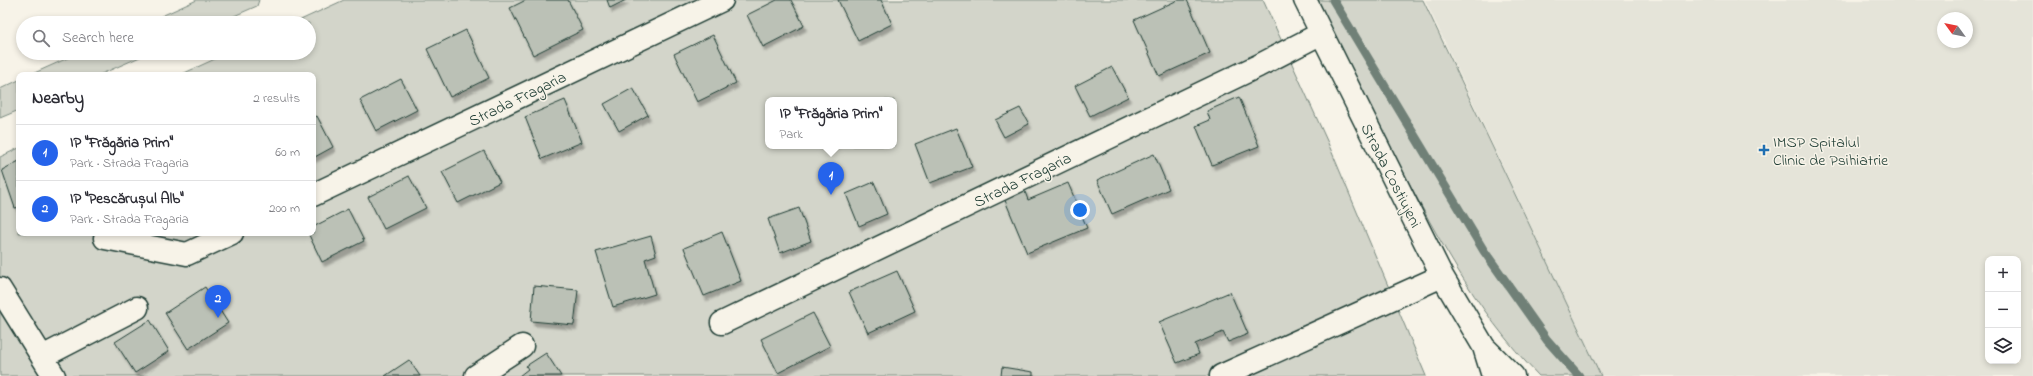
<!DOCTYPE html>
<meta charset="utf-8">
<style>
:root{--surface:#fff;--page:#f7f7f7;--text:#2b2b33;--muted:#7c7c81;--line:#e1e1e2;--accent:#2563eb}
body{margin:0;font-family:"Indie Flower",sans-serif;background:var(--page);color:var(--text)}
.controls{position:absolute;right:12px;bottom:12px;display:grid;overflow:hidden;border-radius:8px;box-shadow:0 2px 6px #0003}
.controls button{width:36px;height:36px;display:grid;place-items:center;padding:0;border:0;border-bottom:1px solid var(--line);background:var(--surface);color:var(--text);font:20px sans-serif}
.compass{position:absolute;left:1937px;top:12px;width:36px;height:36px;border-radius:50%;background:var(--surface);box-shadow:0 2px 6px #0003;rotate:303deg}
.you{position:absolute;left:1080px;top:210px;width:14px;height:14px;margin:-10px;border:3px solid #fff;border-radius:50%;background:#1a73e8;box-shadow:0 0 0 6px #1a73e833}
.badge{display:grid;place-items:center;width:26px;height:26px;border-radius:50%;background:var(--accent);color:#fff;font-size:13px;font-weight:700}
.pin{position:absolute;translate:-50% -33px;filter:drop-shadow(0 1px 2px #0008)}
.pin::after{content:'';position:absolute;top:21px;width:14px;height:12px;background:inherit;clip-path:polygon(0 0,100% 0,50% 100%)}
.popup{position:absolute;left:765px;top:97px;width:132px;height:52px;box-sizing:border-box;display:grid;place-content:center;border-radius:8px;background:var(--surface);filter:drop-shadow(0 1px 3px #0005);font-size:13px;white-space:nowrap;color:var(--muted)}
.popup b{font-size:15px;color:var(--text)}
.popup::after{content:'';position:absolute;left:50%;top:100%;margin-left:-8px;border:8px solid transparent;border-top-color:var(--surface)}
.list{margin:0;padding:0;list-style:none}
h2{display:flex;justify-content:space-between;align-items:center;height:52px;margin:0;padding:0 16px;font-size:17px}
h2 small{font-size:13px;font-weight:400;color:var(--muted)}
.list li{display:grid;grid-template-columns:26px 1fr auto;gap:12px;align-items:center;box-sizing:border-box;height:56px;padding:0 16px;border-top:1px solid var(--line)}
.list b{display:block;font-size:15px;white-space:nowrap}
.list p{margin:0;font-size:13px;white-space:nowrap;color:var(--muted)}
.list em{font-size:13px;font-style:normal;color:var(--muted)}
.icon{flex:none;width:22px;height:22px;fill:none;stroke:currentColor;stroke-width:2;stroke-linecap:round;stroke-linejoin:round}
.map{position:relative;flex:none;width:2033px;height:376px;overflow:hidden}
.search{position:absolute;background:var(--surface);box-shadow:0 2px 6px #0003;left:16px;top:16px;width:300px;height:44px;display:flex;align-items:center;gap:10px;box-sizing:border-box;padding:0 14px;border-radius:22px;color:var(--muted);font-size:15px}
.panel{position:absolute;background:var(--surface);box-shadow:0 2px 6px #0003;left:16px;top:72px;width:300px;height:164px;border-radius:8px}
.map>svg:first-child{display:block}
.built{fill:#e5e4d9;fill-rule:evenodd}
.green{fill:#d3d5ca;stroke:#79897f;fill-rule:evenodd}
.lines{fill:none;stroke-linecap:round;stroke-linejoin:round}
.stream{stroke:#6f8077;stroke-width:9}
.building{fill:#bbc1b6;stroke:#1f3d34;filter:url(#shadow)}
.minor-casing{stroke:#1f3d34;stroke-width:25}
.minor{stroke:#f7f3e8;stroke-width:22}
.poi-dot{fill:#1f6fb2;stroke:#f7f3e8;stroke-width:1.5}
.labels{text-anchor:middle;stroke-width:3;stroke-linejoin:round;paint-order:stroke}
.street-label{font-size:16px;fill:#1f3d34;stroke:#f7f3e8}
.poi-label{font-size:16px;fill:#1f3d34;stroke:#f7f3e8;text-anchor:start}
</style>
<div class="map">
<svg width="2033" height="376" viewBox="0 0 2033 376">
<defs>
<filter id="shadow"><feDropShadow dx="2.5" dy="4.5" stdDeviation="1" flood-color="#0004"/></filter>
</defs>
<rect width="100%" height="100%" fill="#f7f3e8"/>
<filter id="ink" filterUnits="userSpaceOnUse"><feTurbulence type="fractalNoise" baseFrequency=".025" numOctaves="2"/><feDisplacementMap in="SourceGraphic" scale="8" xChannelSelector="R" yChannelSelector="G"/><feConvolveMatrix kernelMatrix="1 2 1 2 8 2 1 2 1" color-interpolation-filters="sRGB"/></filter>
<g filter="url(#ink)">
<path class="built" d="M1425,0H2033V376H1601ZM1943,18H1967V42H1943ZM1988,259H2018V361H1988Z"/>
<path class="green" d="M197,0H259L257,6L218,23H146Z
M344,0H1263L1328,143L1426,376H0V157L19,148V233H313V75H180L228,53H309V23H294ZM768,100H894V146H768Z
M1318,0H1423L1601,376H1539C1474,310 1431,226 1389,144C1365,96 1340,49 1318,0Z
M79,53H149L99,75H30Z
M19,80V110L0,118V89Z"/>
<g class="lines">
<path class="stream" d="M1333,0L1484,251L1547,340L1579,376"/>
</g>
<path class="building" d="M526,0H568L583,30L533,55L510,8Z
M607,0H626L610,8Z
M777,0H791L804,26L763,47L747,15Z
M838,0H881L892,24L858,41Z
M1178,0H1187L1210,53L1159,76L1134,20Z
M466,30L489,78L450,97L427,49Z
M713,35L736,83L697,102L674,54Z
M1112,67L1128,97L1090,116L1075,86Z
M401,79L417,110L376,131L360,100Z
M633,88L648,115L619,131L604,104Z
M1239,97L1259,146L1212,165L1196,126L1210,120L1207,111Z
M565,100L582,142L542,159L525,117Z
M1020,108L1029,124L1004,137L995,120Z
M317,116L333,147L313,158V118Z
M956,128L972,167L930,183L915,144Z
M484,151L500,182L458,203L442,172Z
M1154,154L1169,189L1112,214L1097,180Z
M19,161V207L15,208L2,170Z
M409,176L426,208L384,229L368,197Z
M874,182L887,214L859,226L846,194Z
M1068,183L1087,228L1027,253L1004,198L1024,189L1028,200Z
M799,208L811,241L780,253L768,219Z
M348,209L364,241L322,262L308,233H313V227Z
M722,232L741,281L704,296L684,248Z
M651,236L656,255L645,259L655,294L613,307L596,252Z
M897,271L915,311L868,333L849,292Z
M534,286L578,290L574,325L531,321Z
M205,287L228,323L188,349L165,313Z
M1230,292L1248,334L1228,342L1223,332L1195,344L1199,354L1177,363L1159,322Z
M813,313L830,346L778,373L761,339Z
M150,320L169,351L135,373L115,342Z
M546,353L561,376H519L528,369L526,366Z
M409,360L420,376H385Z
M1002,367L1033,372V376H1001Z"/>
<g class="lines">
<defs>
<path id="minor" d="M1305,0L1442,276L1484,347L1493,376
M313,195L722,0
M105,238L187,254L232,233
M0,289L54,376
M722,323L1258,66L1320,34
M1487,350L1513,376
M42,357L137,308
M476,376L522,346
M1221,376L1442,276"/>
</defs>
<use href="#minor" class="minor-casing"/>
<use href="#minor" class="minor"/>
</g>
</g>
<path class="poi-dot" d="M1762 144h4v4h4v4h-4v4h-4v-4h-4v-4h4z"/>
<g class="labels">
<g class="street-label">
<text transform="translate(517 98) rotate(-26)" y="6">Strada Fragaria</text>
<text transform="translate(1392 175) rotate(63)" y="6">Strada Costiujeni</text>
<text transform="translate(1022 179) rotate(-26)" y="6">Strada Fragaria</text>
</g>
<g class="poi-label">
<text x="1773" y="147">IMSP Spitalul<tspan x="1773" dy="18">Clinic de Psihiatrie</tspan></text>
</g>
</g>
</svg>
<div class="controls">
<button>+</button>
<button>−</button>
<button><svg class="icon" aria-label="layers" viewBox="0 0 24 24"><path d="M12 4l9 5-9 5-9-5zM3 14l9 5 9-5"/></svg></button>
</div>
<svg class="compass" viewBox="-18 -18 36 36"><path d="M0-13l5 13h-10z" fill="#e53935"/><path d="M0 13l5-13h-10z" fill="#7c7c81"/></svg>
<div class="you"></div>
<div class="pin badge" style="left:831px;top:195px">1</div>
<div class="popup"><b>IP &quot;Frăgăria Prim&quot;</b>Park</div>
<div class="pin badge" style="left:218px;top:318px">2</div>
<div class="search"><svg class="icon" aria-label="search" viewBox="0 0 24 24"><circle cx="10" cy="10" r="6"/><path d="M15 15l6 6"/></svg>Search here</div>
<section class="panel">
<h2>Nearby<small>2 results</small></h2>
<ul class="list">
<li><span class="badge">1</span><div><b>IP &quot;Frăgăria Prim&quot;</b><p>Park · Strada Fragaria</p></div><em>60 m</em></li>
<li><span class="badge">2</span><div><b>IP &quot;Pescărușul Alb&quot;</b><p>Park · Strada Fragaria</p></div><em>200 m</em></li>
</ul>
</section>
</div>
